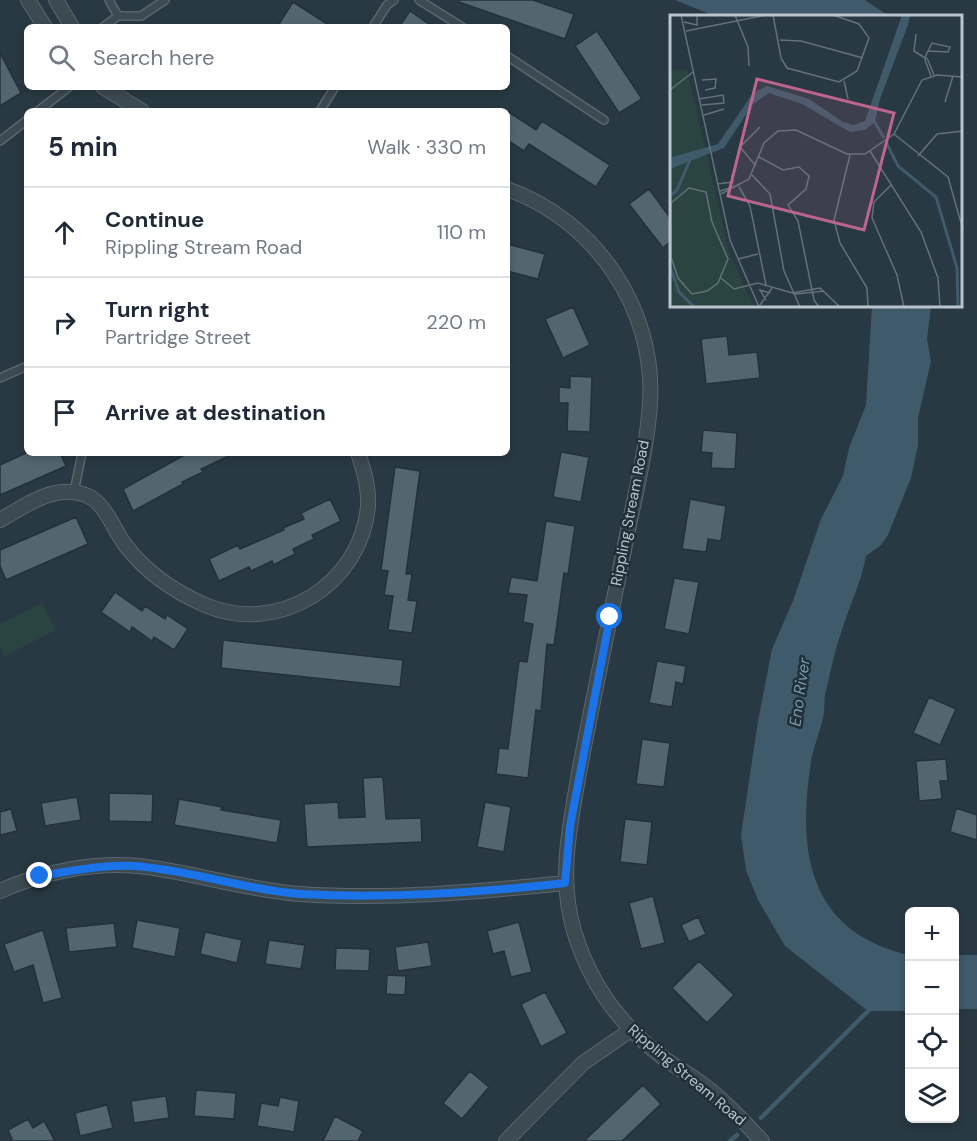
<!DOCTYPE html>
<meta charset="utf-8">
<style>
:root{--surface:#fff;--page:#f2f2f3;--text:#1f2937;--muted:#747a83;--line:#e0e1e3}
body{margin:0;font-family:"DM Sans",sans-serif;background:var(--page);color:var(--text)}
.controls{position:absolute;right:18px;bottom:18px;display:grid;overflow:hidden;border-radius:9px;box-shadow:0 3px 9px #0003}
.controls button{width:54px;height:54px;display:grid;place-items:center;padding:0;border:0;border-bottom:2px solid var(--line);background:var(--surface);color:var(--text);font:30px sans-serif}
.stop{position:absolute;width:18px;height:18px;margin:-14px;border:4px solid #1a73e8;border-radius:50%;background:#fff}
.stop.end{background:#1a73e8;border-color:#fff;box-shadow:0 2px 6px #0008}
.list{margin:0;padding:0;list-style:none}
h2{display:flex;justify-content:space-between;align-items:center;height:78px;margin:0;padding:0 24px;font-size:26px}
h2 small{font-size:20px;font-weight:400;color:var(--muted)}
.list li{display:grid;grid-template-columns:39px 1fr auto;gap:18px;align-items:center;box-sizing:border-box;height:90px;padding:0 24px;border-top:2px solid var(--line)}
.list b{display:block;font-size:22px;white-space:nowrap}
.list p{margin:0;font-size:20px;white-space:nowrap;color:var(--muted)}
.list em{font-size:20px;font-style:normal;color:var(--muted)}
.icon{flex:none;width:33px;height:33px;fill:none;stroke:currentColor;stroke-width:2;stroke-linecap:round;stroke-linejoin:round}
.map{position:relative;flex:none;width:977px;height:1141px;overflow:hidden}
.search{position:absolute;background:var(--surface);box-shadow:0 3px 9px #0003;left:24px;top:24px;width:486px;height:66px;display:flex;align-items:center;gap:15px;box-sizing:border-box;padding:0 21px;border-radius:9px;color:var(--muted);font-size:22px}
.panel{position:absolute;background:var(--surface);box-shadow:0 3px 9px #0003;left:24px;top:108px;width:486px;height:348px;border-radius:9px}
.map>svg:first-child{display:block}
.green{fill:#2a4441}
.water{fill:#3e5a6b}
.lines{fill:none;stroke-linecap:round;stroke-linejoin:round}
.stream{stroke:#3e5a6b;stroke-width:4.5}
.building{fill:#536670;stroke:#23313a;stroke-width:1.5}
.service-casing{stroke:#5a6770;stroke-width:10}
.minor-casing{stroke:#5a6770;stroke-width:16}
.service{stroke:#3c4a52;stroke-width:7}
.minor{stroke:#3c4a52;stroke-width:14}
.route{stroke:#1a73e8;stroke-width:8}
.labels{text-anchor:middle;stroke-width:5;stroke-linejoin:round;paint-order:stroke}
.street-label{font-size:15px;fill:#b9c4cc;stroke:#202f38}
.water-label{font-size:16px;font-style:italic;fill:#7a9bae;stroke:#202f38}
.inset-river{fill:none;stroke:#3e5a6b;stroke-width:3}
.inset-road{fill:none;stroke:#62717a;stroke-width:1.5}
.view{fill:#be658e;fill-opacity:0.15;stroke:#be658e;stroke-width:3}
.inset-edge{fill:none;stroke:#b9c4cc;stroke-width:3}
</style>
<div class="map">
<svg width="977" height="1141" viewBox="0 0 977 1141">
<rect width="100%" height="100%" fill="#283943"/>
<path class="green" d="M42,603L56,630L5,656L0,645V624Z"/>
<path class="water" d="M675,0H865L889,16L712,15Z
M872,306H931L927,339L931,361L918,418V445L911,478L888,535L881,545L866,556C861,583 849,607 841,633C834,653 830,675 825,695C824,703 825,711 823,718C820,733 813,747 811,762C797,851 808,932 909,955V1011H868L785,946L758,900L746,870L741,835L758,721L772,649L793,601L821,519L843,476L849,448L866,405Z
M955,955H977V1009H955Z"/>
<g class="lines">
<path class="stream" d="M761,1118L871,1008
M730,1141L737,1135"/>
</g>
<path class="building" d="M459,0H533L574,14L565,39L459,2Z
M293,2L332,27H277Z
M410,11L433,27H399Z
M597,31L642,99L619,113L575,46Z
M0,53L21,93L0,106Z
M507,111L536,130L542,121L610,165L596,187L529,144L524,151L507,140Z
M649,189L671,219V241L663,248L629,204Z
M507,244L545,254L538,279L507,271Z
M573,307L590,345L563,358L545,319Z
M727,336L729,355L757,352L760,378L706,384L701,339Z
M570,376L592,377L590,432L567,431L568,403H559V387L570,388Z
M703,430L737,433L735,469L711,468L712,453L701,452Z
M561,452L589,457L581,502L553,497Z
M26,453H60L66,466L0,495V465Z
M188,453H235L201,469L203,472L182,482L183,484L133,511L123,489Z
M395,467L420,471L406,574H412L408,600L417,601L412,633L388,630L393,596L384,595L388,571L381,570Z
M330,499L341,521L312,535L314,539L293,549L295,554L279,562L274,565L272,561L251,571L249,567L219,581L209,559L238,545L240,549L284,530L283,528L304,519L301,513Z
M690,499L726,506L721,541L708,539L706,552L682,549Z
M76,517L88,544L6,580L0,566V550Z
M546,521L575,526L568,574L564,573L554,645L547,644L541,711L536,710L528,778L496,774L499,748L508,749L519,661L527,662L533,624L523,622L527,595L508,593L511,577L537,581Z
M674,578L699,582L689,634L664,629Z
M115,592L142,611L145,606L165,619L167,615L188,629L174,650L154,637L152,641L132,627L130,632L101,612Z
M223,640L403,660L400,687L221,668Z
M657,661L686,666L683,684L676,682L672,707L649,703Z
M929,697L956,709L940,745L913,733Z
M642,739L670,743L664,787L636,784Z
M946,759L948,781H940L942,799L919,801L916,761Z
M383,777L386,819L421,818L422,842L307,847L304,804L338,802L339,818L365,817L363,778Z
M109,793L153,794L152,822L109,821Z
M77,797L81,820L45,826L41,803Z
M179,799L222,807L221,810L281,820L277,843L174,825Z
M485,802L511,807L504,852L477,847Z
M956,808L977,815V840L950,832Z
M11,809L17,831L0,835V812Z
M625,819L652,822L647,865L620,862Z
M653,896L665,943L641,949L629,903Z
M698,917L706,934L689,942L681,925Z
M137,920L180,928L175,957L132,948Z
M519,922L532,972L511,977L504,951L493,954L487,931Z
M114,923L117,947L69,952L66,928Z
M43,930L62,998L43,1003L33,965L14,972L4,944Z
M205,932L242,940L237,963L200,954Z
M269,940L305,945L301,969L265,964Z
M428,942L432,966L398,971L395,947Z
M336,948L370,949L369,971L335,970Z
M699,961L734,995L707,1023L672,988Z
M387,975L406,976L405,995L386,994Z
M545,992L567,1033L541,1047L521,1004Z
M470,1071L489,1087L462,1119L443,1103Z
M643,1085L661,1104L622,1141H584Z
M196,1090L236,1093L234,1119L194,1116Z
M166,1096L169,1118L134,1123L131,1101Z
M280,1097L299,1101L294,1132L257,1126L261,1103L278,1106Z
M107,1105L113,1128L80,1136L75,1113Z
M335,1116L363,1131L358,1141H323Z
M28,1119L33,1128L44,1121L55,1141H9L12,1139L8,1130Z"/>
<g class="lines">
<defs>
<path id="service" d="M109,0L118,16H141L165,0
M419,0L462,27
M103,27L118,16
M373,27L387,5L394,0
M507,56L604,120
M38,111L69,87
M320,111L335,87
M0,141L27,120
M0,378L27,366
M74,492L82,453"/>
<path id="minor" d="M28,0L45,27
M56,0L72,27
M103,87L142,111
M507,189C595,220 656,309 650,403C647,452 633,502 624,550C609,624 593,698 579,773C570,826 558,877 574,931C589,981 619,1024 661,1056C674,1066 689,1074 702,1084C724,1100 743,1121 762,1141
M0,520C27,505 56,482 88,496C106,504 114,531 126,546C146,572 175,592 205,605C278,636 361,585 368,506C369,487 364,471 358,453
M0,891C42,872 93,862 138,866C193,872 246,890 300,894C389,900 477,892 565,883
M506,1141L583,1063L631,1030"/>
</defs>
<use href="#service" class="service-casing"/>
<use href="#minor" class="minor-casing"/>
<use href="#service" class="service"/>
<use href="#minor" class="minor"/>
</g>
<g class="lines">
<path class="route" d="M40,876C72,871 103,864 135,866C191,870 245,890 301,894C390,899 477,893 565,883L570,826L610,617"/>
</g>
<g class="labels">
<g class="street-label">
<text transform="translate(630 513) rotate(-79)" y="5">Rippling Stream Road</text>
<text transform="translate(687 1075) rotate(40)" y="5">Rippling Stream Road</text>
</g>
<g class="water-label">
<text transform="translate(799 692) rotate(-82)" y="6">Eno River</text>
</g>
</g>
<g transform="translate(670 15)">
<rect width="292" height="292" fill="#283943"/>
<path d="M17,54L59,237L84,292H0V55Z" fill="#2a4441"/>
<path d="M232,0H240L238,10L210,84L205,107L195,115L180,117L132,89L99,78L83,89L54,133L0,154L2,142L48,129L83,78L97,71L139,84L173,107L184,110L195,106Z" fill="#3e5a6b"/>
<path class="inset-river" d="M204,106L214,123M216,127L228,151L266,182L287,253L288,292M0,181L7,175L20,145M0,252L9,277L24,292"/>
<path class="inset-road" d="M11,0L60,225L89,292M65,0L78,32L79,51M103,0L111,43L117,53L169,67L187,56L199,23L189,9L163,0M14,7L27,10V0M16,16L96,0M246,19L244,36L255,43M110,25L131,26L193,43M258,36L278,37L280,32L262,28L256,40L255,45L261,61M257,43L264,60M32,65L46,64L45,73L35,75M174,66L178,84M0,75L23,57M29,84L53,80L54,88L32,90M275,87L283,61M34,100L54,94M224,119L278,162L293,215M200,136L251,217L268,263L270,292M180,140L164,205L170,228L197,273L198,292M248,141L267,119L293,116M89,142L113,155L129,152L139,161L136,174L118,190L128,206L144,285L149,292M86,151L70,132L90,112M82,160L100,179L114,256L130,292M47,169L63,167L62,160M221,170L204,187L202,203L227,260L234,292M69,172L80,191L96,270M19,173L36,177L42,207L58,244L48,268L37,276L22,279L8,263L1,242V188ZM50,176L69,170M51,179L79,164L94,128L108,116L126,115L177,139H195L224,119L252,65L267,60L293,62M68,244L88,239M51,263L64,274L88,268L126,279L154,276M122,278L150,273L170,292M96,285L90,275L100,278M90,290L102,273"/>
<path class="view" d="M87,64L224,98L194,215L58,181Z"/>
<rect width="292" height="292" class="inset-edge"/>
</g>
</svg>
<div class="controls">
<button>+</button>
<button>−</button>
<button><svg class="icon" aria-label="locate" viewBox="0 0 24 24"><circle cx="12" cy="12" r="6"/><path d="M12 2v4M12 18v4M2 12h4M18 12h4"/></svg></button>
<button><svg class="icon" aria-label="layers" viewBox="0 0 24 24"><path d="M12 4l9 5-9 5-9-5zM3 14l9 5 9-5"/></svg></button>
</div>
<div class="stop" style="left:610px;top:617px"></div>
<div class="stop end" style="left:40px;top:876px"></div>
<div class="search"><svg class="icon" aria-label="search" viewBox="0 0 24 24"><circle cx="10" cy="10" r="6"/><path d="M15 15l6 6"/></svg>Search here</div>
<section class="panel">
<h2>5 min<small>Walk · 330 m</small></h2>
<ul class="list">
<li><svg class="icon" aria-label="ahead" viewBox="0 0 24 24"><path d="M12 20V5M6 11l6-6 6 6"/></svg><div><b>Continue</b><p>Rippling Stream Road</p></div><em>110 m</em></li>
<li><svg class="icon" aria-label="right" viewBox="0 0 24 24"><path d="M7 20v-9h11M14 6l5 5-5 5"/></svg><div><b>Turn right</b><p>Partridge Street</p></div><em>220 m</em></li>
<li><svg class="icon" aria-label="arrive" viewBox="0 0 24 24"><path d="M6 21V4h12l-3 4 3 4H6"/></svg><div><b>Arrive at destination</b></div></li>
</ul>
</section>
</div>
